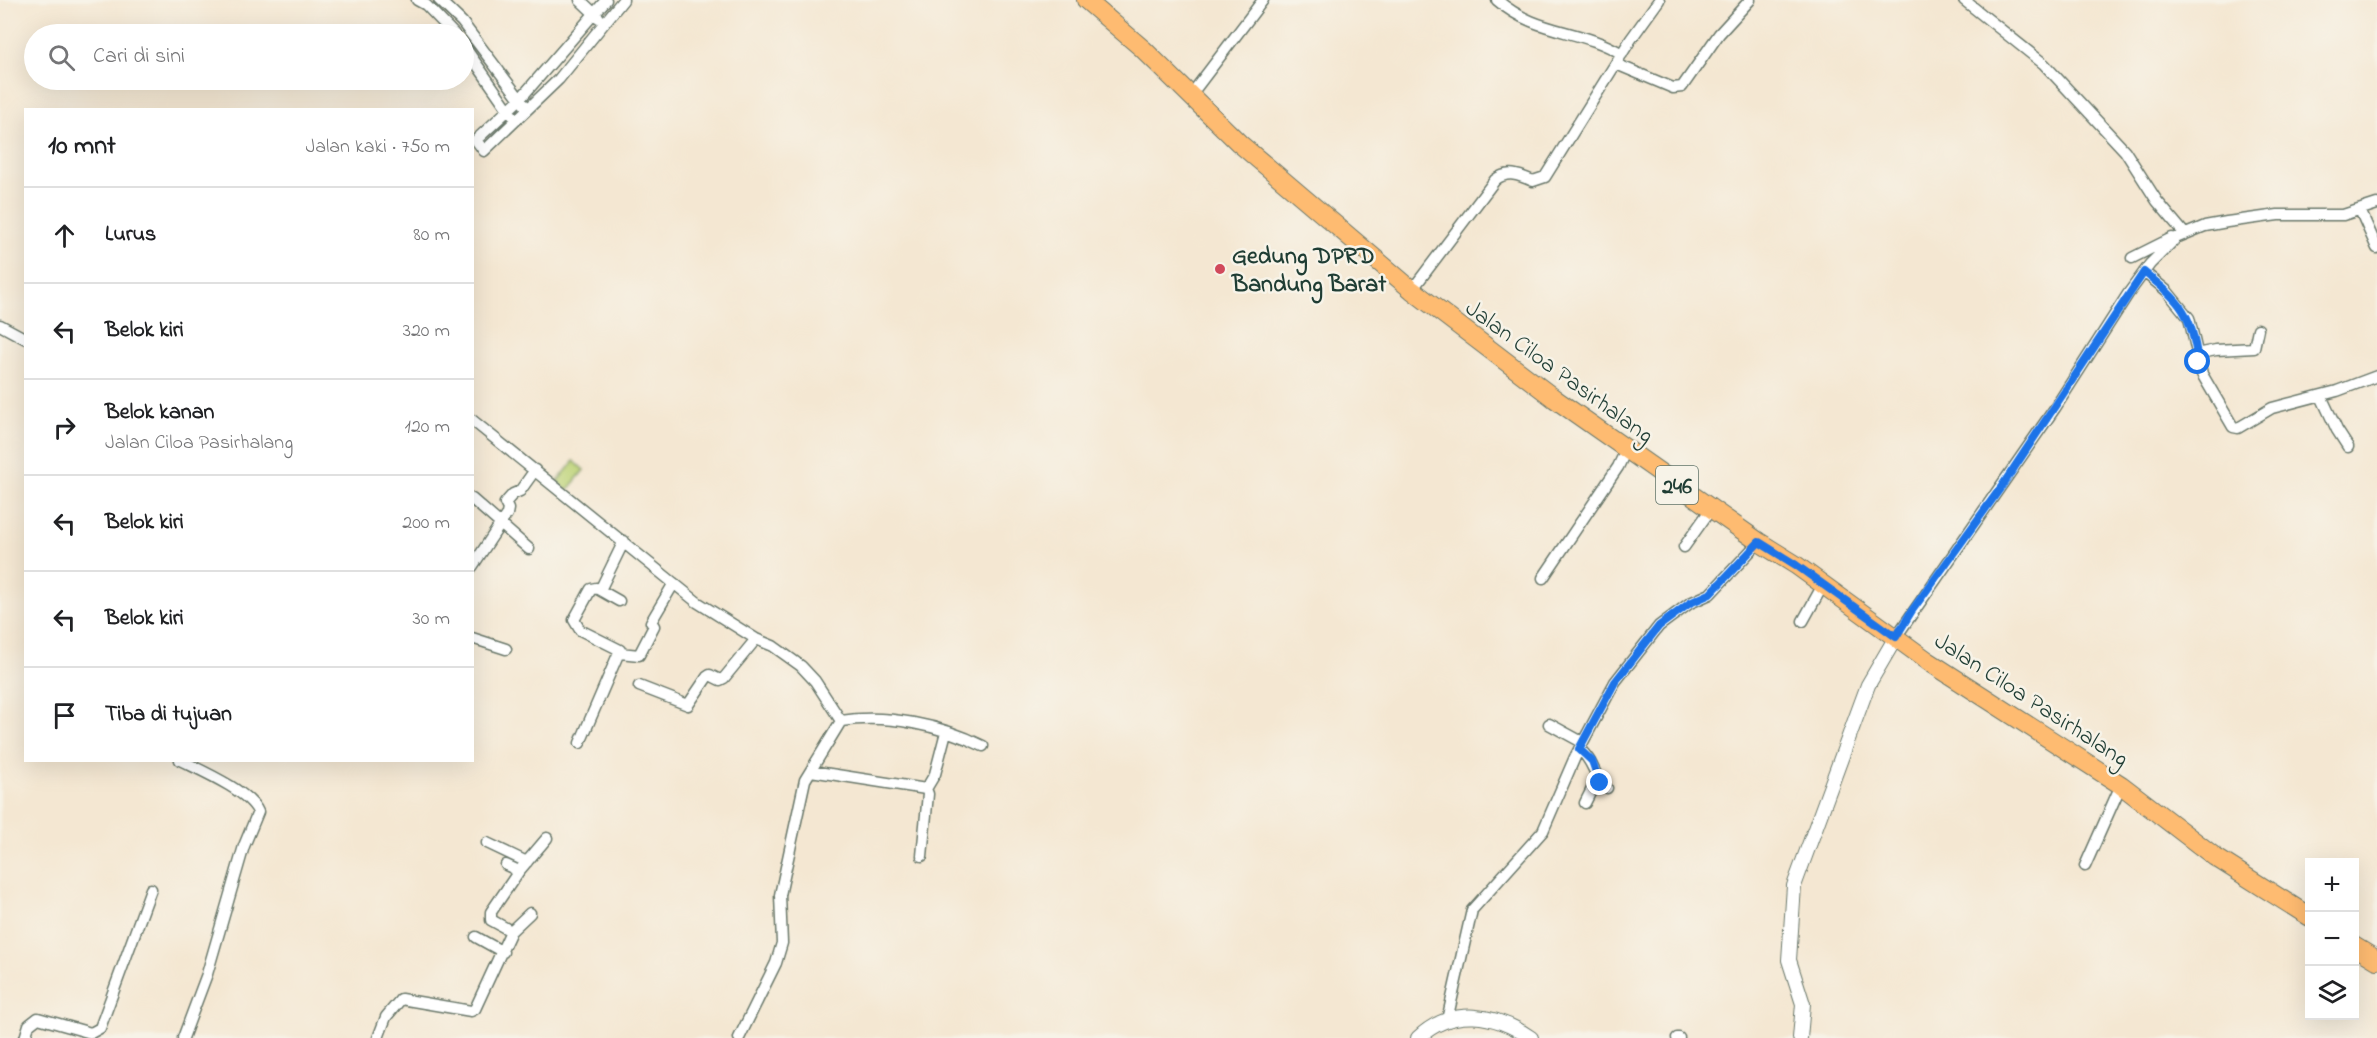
<!DOCTYPE html>
<html lang="id">
<meta charset="utf-8">
<style>
:root{--surface:#fff;--page:#f2f2f2;--text:#202124;--muted:#757577;--line:#e0e0e0}
body{margin:0;font-family:"Indie Flower",sans-serif;background:var(--page);color:var(--text)}
.controls{position:absolute;right:18px;bottom:18px;display:grid;overflow:hidden;border-radius:0px;box-shadow:0 6px 24px #0002}
.controls button{width:54px;height:54px;display:grid;place-items:center;padding:0;border:0;border-bottom:2px solid var(--line);background:var(--surface);color:var(--text);font:30px sans-serif}
.stop{position:absolute;width:18px;height:18px;margin:-14px;border:4px solid #1a73e8;border-radius:50%;background:#fff}
.stop.end{background:#1a73e8;border-color:#fff;box-shadow:0 2px 6px #0008}
.list{margin:0;padding:0;list-style:none}
h2{display:flex;justify-content:space-between;align-items:center;height:78px;margin:0;padding:0 24px;font-size:26px}
h2 small{font-size:20px;font-weight:400;color:var(--muted)}
.list li{display:grid;grid-template-columns:39px 1fr auto;gap:18px;align-items:center;box-sizing:border-box;height:96px;padding:0 24px;border-top:2px solid var(--line)}
.list b{display:block;font-size:22px;white-space:nowrap}
.list p{margin:0;font-size:20px;white-space:nowrap;color:var(--muted)}
.list em{font-size:20px;font-style:normal;color:var(--muted)}
.icon{flex:none;width:33px;height:33px;fill:none;stroke:currentColor;stroke-width:2;stroke-linecap:round;stroke-linejoin:round}
.map{position:relative;flex:none;width:2377px;height:1038px;overflow:hidden}
.search{position:absolute;background:var(--surface);box-shadow:0 6px 24px #0002;left:24px;top:24px;width:450px;height:66px;display:flex;align-items:center;gap:15px;box-sizing:border-box;padding:0 21px;border-radius:33px;color:var(--muted);font-size:22px}
.panel{position:absolute;background:var(--surface);box-shadow:0 6px 24px #0002;left:24px;top:108px;width:450px;height:654px;border-radius:0px}
.map>svg:first-child{display:block}
.green{fill:#bdd377;stroke:#6e8856;stroke-width:1.5}
.lines{fill:none;stroke-linecap:round;stroke-linejoin:round}
.minor-casing{stroke:#6a786b;stroke-width:13}
.tertiary-casing{stroke:#6a786b;stroke-width:16}
.primary-casing{stroke:#6a786b;stroke-width:20}
.minor{stroke:#fff;stroke-width:10}
.tertiary{stroke:#fff;stroke-width:14}
.primary{stroke:#febb71;stroke-width:18}
.route{stroke:#1a73e8;stroke-width:8}
.poi-dot{fill:#d1495b;stroke:#f7f3e8;stroke-width:2}
.labels{text-anchor:middle;stroke-width:5;stroke-linejoin:round;paint-order:stroke}
.shield{fill:#f7f3e8;stroke:#60746a;stroke-width:1.5}
.shield-label{font-size:22px;font-weight:bold;fill:#1f3d34}
.poi-label{font-size:24px;font-weight:bold;fill:#1f3d34;stroke:#f7f3e8;text-anchor:start}
.street-label{font-size:24px;fill:#1f3d34;stroke:#f7f3e8}
</style>
<div class="map">
<svg width="2377" height="1038" viewBox="0 0 2377 1038">
<rect width="100%" height="100%" fill="#f7f3e8"/>
<filter id="ink" filterUnits="userSpaceOnUse"><feTurbulence type="fractalNoise" baseFrequency=".0167" numOctaves="2"/><feDisplacementMap in="SourceGraphic" scale="12" xChannelSelector="R" yChannelSelector="G"/><feConvolveMatrix kernelMatrix="1 2 1 2 8 2 1 2 1" color-interpolation-filters="sRGB"/></filter>
<filter id="wash" filterUnits="userSpaceOnUse"><feTurbulence type="fractalNoise" baseFrequency=".008" numOctaves="4" result="noise"/><feDisplacementMap in="SourceGraphic" scale="24" xChannelSelector="R" yChannelSelector="G"/><feGaussianBlur stdDeviation="1.35" result="paint"/><feColorMatrix in="noise" values="0 0 0 0 0 0 0 0 0 0 0 0 0 0 0 0 0 1.4 0 .05"/><feComposite in="paint" operator="in"/></filter>
<g filter="url(#wash)">
<rect width="100%" height="100%" fill="#f4e7d2"/>
<path class="green" d="M574,461L584,470L567,491L557,482Z"/>
</g>
<g filter="url(#ink)">
<g class="lines">
<defs>
<path id="minor" d="M417,0L426,5L454,34
M439,0L462,22L520,99L606,0
M580,0L599,18
M1497,0C1537,35 1580,28 1622,54
M1964,0L2044,64L2125,151L2157,201L2184,233
M464,46L512,115
M1616,64L1673,88L1682,87L1719,34L1750,0
M1190,96L1263,0
M527,108L520,99L476,140L484,151L559,79L623,0
M2360,210L2377,248
M2132,258L2172,238
M2144,272L2167,291L2189,318L2202,374L2233,427L2238,428L2272,408L2337,391L2377,376
M1412,290L1495,180C1508,170 1519,175 1533,181L1545,177L1631,39L1659,0
M0,325L26,339
M2196,354L2216,350L2254,348L2258,329
M2321,396L2337,430L2348,447
M472,420L697,602L756,639L773,646L801,666L815,681L841,721
M472,499L529,549
M1684,547L1711,509
M472,567L507,514L508,509L505,503L513,494L520,491L535,470
M1543,578L1618,467L1626,450
M600,590L624,541
M1803,621L1823,585
M1896,637L2055,408L2128,294L2150,264L2176,238L2205,226L2227,222L2278,215H2343L2377,204
M472,638L506,649
M620,653L639,655L654,626L651,622L674,583
M639,686L688,705L707,677L710,675L720,680L724,678L756,639
M841,721C887,714 941,725 983,746
M1549,724L1582,742
M580,743L620,650L580,630L574,620L591,589L596,588L619,601
M1579,749C1594,760 1593,777 1607,788
M180,760C200,770 249,791 258,812L244,846L207,974L183,1038
M811,771L926,789
M1585,803L1597,779
M487,843L527,862
M922,856L928,794L926,789L935,774L946,732
M506,865L519,871
M2085,866L2121,785
M511,931L491,920V912L519,871L547,838
M476,937L503,952
M1447,1020L1472,910L1543,831L1575,757L1615,682L1659,626L1690,603L1710,594L1759,542
M25,1038L29,1025L38,1018L91,1033L100,1028L151,889
M378,1038L386,1017L401,999L471,1011L475,1009L511,931L530,913
M739,1038L776,963L782,943L780,895L805,780L841,721
M1677,1038H1679"/>
<path id="tertiary" d="M1418,1038C1452,1006 1495,1013 1531,1038
M1800,1038L1803,1004L1789,960L1794,886L1868,685L1896,637"/>
<path id="primary" d="M1086,0L1143,49L1239,143L1412,290L1555,399L1759,542L1796,565L1928,661L2121,785L2215,857L2310,917
M2354,946L2377,960"/>
</defs>
<use href="#minor" class="minor-casing"/>
<use href="#tertiary" class="tertiary-casing"/>
<use href="#primary" class="primary-casing"/>
<use href="#minor" class="minor"/>
<use href="#tertiary" class="tertiary"/>
<use href="#primary" class="primary"/>
</g>
</g>
<g class="lines" filter="url(#ink)">
<path class="route" d="M1600,783L1592,761L1579,749L1615,682L1659,626L1690,603L1710,594L1759,542L1796,565L1896,637L1911,612L2002,486L2144,272C2182,303 2191,312 2198,362"/>
</g>
<circle class="poi-dot" cx="1220" cy="269" r="6"/>
<g class="labels">
<rect class="shield" x="1656" y="466" width="42" height="38" rx="4.5"/>
<g class="shield-label">
<text x="1677" y="493">246</text>
</g>
<g class="poi-label">
<text x="1232" y="263">Gedung DPRD<tspan x="1232" dy="28">Bandung Barat</tspan></text>
</g>
<g class="street-label">
<text transform="translate(1560 371) rotate(36)" y="8">Jalan Ciloa Pasirhalang</text>
<text transform="translate(2032 699) rotate(33)" y="8">Jalan Ciloa Pasirhalang</text>
</g>
</g>
</svg>
<div class="controls">
<button>+</button>
<button>−</button>
<button><svg class="icon" aria-label="layers" viewBox="0 0 24 24"><path d="M12 4l9 5-9 5-9-5zM3 14l9 5 9-5"/></svg></button>
</div>
<div class="stop" style="left:2198px;top:362px"></div>
<div class="stop end" style="left:1600px;top:783px"></div>
<div class="search"><svg class="icon" aria-label="search" viewBox="0 0 24 24"><circle cx="10" cy="10" r="6"/><path d="M15 15l6 6"/></svg>Cari di sini</div>
<section class="panel">
<h2>10 mnt<small>Jalan kaki · 750 m</small></h2>
<ul class="list">
<li><svg class="icon" aria-label="ahead" viewBox="0 0 24 24"><path d="M12 20V5M6 11l6-6 6 6"/></svg><div><b>Lurus</b></div><em>80 m</em></li>
<li><svg class="icon" aria-label="left" viewBox="0 0 24 24"><path d="M17 20v-9H6M10 6l-5 5 5 5"/></svg><div><b>Belok kiri</b></div><em>320 m</em></li>
<li><svg class="icon" aria-label="right" viewBox="0 0 24 24"><path d="M7 20v-9h11M14 6l5 5-5 5"/></svg><div><b>Belok kanan</b><p>Jalan Ciloa Pasirhalang</p></div><em>120 m</em></li>
<li><svg class="icon" aria-label="left" viewBox="0 0 24 24"><path d="M17 20v-9H6M10 6l-5 5 5 5"/></svg><div><b>Belok kiri</b></div><em>200 m</em></li>
<li><svg class="icon" aria-label="left" viewBox="0 0 24 24"><path d="M17 20v-9H6M10 6l-5 5 5 5"/></svg><div><b>Belok kiri</b></div><em>30 m</em></li>
<li><svg class="icon" aria-label="arrive" viewBox="0 0 24 24"><path d="M6 21V4h12l-3 4 3 4H6"/></svg><div><b>Tiba di tujuan</b></div></li>
</ul>
</section>
</div>
